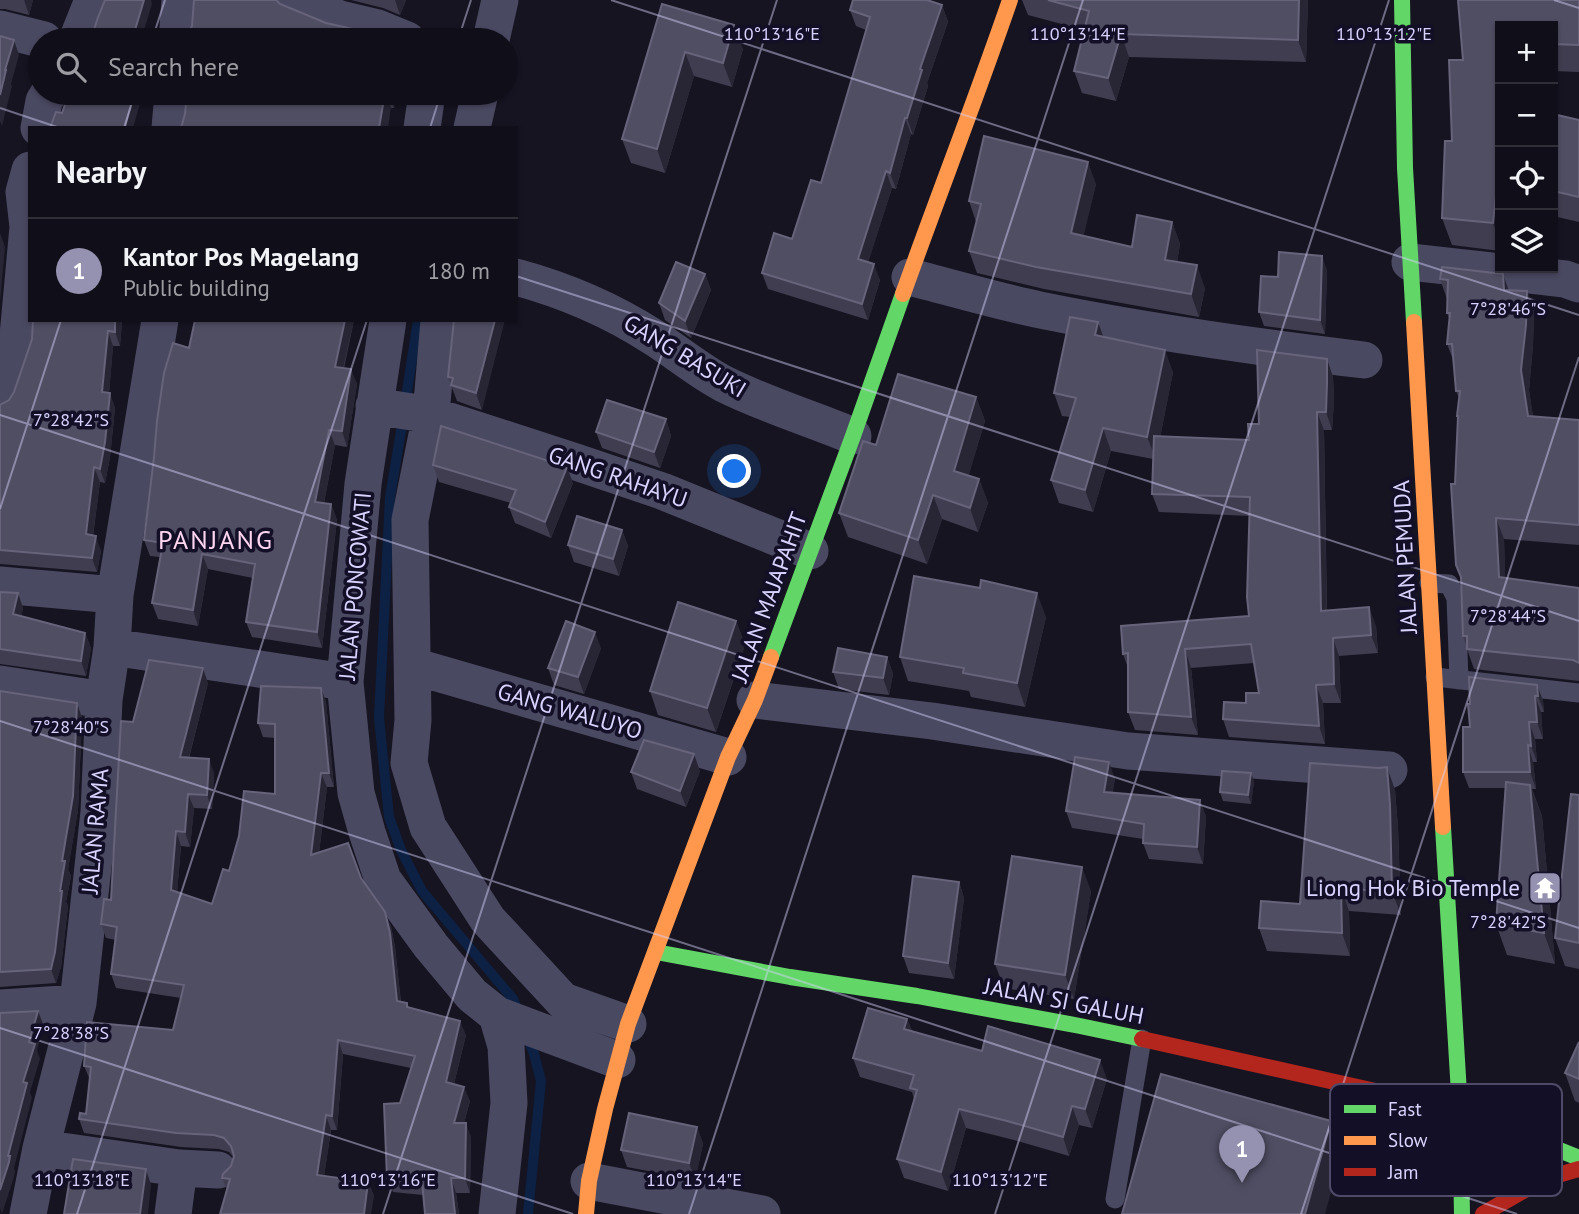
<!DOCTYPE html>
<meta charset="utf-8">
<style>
:root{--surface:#100f19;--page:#191822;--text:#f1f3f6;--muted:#9c9ca2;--line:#302f38;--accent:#9591b1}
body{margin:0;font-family:"PT Sans",sans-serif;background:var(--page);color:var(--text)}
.controls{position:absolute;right:21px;top:21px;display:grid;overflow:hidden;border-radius:0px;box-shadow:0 2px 5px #0004}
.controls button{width:63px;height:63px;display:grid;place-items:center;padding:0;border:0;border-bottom:2px solid var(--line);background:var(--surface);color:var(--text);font:35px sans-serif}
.you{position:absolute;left:735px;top:472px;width:24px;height:24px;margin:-18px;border:5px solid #fff;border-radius:50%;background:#1a73e8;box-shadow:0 0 0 10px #1a73e833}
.badge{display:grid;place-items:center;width:46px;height:46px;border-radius:50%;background:var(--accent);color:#fff;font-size:23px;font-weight:700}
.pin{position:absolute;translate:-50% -58px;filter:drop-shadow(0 2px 4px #0008)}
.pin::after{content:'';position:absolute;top:37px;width:24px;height:21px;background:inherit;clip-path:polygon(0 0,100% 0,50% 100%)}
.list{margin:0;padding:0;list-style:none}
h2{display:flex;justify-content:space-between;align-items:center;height:91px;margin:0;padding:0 28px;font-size:30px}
h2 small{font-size:23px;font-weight:400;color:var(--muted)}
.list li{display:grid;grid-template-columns:46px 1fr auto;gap:21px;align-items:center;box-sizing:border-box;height:105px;padding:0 28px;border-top:2px solid var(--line)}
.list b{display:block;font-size:26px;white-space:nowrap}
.list p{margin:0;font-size:23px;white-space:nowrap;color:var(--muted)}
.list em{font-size:23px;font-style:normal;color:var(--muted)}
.icon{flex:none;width:38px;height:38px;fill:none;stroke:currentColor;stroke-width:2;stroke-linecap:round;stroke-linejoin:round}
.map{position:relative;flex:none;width:1579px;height:1214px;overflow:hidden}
.search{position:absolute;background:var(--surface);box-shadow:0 2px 5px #0004;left:28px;top:28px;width:490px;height:77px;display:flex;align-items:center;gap:18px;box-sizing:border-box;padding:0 24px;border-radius:38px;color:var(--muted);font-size:26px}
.panel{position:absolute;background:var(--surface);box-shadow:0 2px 5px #0004;left:28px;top:126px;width:490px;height:196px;border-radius:0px}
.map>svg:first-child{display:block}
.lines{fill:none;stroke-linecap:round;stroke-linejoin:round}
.stream{stroke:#0d2144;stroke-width:10}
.lane{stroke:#4a4962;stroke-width:19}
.street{stroke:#4a4962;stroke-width:37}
.fast{stroke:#63d668;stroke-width:16}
.slow{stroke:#ff974d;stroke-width:16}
.jam{stroke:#b3261e;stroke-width:16}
.wall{fill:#403d50}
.shaded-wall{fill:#282635}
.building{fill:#504e63;stroke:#66637b;stroke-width:2}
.ticks{fill:none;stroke:#d9d4ff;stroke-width:2;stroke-opacity:0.45}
.labels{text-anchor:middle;stroke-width:7;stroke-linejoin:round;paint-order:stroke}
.street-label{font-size:23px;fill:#d9d4ff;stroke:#130f26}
.poi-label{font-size:23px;fill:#d9d4ff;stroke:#130f26;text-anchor:end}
.quarter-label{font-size:26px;letter-spacing:2px;fill:#ffd6f0;stroke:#130f26}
.key{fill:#130f26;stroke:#4e4a67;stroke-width:2}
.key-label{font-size:19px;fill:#d9d4ff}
.ticks-label{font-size:18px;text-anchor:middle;fill:#d9d4ff;stroke:#130f26;stroke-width:7;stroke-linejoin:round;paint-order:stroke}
</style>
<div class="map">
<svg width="1579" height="1214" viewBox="0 0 1579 1214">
<rect width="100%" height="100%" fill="#161421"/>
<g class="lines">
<path class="stream" d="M405,404L418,320
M403,419L390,497L379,718L389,817L401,850L422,891L513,999L518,1011
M527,1035L534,1054L541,1081L528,1214"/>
<path class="lane" d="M1429,583L1449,584L1456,598L1459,680
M1435,677L1579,693
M1115,1199L1142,1039"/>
<path class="street" d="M294,0L340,19L378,28L407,40
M0,29L44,40
M77,40L93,0
M177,40L180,0
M491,40L500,0
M39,128L44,101L49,93
M170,128L173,93
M422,128L427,93
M472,128L480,93
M1410,262L1565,279L1579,284
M516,277C564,290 611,310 653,337C677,352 699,371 724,384C766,405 810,418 853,436
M910,277C953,288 997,301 1040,310C1148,332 1256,347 1364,360
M388,320L363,484L345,682L356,793L367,832L383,880L431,946L472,995L497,1015L617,1060
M439,320L431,415L410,520L413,720L409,763L428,827L488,920L563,1001L628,1024
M0,400L17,347L28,227L24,192L30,170
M374,406L431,415L576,462L662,491L810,551
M0,585L115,595
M112,647L345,682
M413,666L728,757
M0,684L104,700
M755,700L932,721L1128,751L1389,770
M0,1008L78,1003
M41,1148L179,1168L218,1170
M589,1181L762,1214
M28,1214L41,1148L78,1003L99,812L104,700L112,647L115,595L160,320
M173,1214L179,1168
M497,1214L509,1103L506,1046L497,1015"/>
<path class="fast" d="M1402,0L1405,168L1414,322
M771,657L853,436L903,294
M1443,827L1460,1110L1462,1214
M656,952L790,977L917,996L1080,1026L1142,1039
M1429,1103L1460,1110L1579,1158"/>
<path class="slow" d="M903,294C938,196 976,99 1010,0
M1414,322L1443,827
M586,1214L589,1181L605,1109L628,1024L728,757L755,700L771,657"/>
<path class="jam" d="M1142,1039L1429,1103
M1483,1214L1544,1179L1579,1169"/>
</g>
<path class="wall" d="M0,0H33L29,15L5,9H0Z
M351,0H406L400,15L383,8Z
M1022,0H1308L1306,62L1129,57L1116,101L1082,93L1074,71L1084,30L1028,15Z
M1458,0H1579V72L1553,71V26H1500V251L1452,245L1442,218L1445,141H1452L1449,60H1463Z
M662,4L743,49L732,87L694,76L665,173L631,163L622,139Z
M942,5L948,22L927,83L928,86L913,135L911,134L896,189L892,188L868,262L880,280L868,320L768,289L762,273L792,239L821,183L866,30L856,26L850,10Z
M187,93H396L394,108L185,114Z
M1553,114L1579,120V222L1553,216Z
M1096,184L1083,236L1132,247L1172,222L1180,244L1177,262L1205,288L1199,317L1044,289L977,273L969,251L976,222L969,201Z
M1442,267L1509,290L1527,291L1534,311L1533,345L1529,390L1533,417L1579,420V545L1504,539L1505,578L1579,588V681L1474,669L1467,649L1463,636L1461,579L1455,484L1458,419L1457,416L1459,398L1456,391L1454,362L1447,344L1450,320L1447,313V299L1440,279Z
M1327,270L1325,334L1264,326L1259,312L1278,277Z
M705,274L711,290L691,338L665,320L659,303Z
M33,320H122L120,346H113L109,393L115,408L110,457L105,483L100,482L93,536L101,551L97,572L0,564V405L9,400L14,392L32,339Z
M195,320H354L344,368L357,384L347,447L335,445L324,503L331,504L337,520L322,648L252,637L246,622L253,578L208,569L198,626L158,619L152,603L160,557L150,556L144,540Z
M454,320L482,410L457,401L448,377Z
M1103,337L1173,372L1160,437L1249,440L1259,424L1327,359L1333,377L1334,401L1332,430H1324L1327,610L1376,626L1378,653L1339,656L1341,703H1323L1325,744L1229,737L1223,719L1259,693L1254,663L1191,668L1198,735L1135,730L1128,712V668L1123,654L1249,616L1250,516L1159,512L1152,494L1153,459L1111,451L1093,512L1059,503L1051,480L1070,417L1062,416L1054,393Z
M976,397L985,421L968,476L979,479L988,503L978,532L942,519L927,564L848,537L839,513L876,445Z
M666,419L671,436L660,468L602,448L596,432Z
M433,465L573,483L551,538L515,523L509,507L511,503L439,482Z
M622,530L628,546L619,576L574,562L568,545Z
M0,592L18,593L23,608L21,616L85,633L91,648L86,676L0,664Z
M1046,617L1025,707L971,697L969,691L908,681L900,657Z
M736,621L745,645L716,732L658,715L650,691Z
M601,648L584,694L554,685L548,668Z
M887,657L893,674L889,695L839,689L833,672Z
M208,683L189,758L214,773L212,809L194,808L190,847L181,846L177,892L212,904L229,871L275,794V738L263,737L258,723L321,688L326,702L334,787H327L319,853L361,878L391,926L395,947L401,1002L409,1007L466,1035L454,1084L470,1101L464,1123L471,1137L470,1193H456L459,1214H425L423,1195L393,1192L387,1178L400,1103L411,1068L343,1054L337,1130H331L324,1176L368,1182L374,1196L227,1190L222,1178L231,1166L233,1157L229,1152L219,1149L181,1147L84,1133L79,1119L86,1114L90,1080L84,1066L173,1030L181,998L116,988L111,974L116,940L106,938L101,924L111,900L133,722Z
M1537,685L1543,701L1544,712H1541L1543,739H1535L1537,762H1533L1536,789H1532L1542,816L1555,964L1507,955L1496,924L1505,788H1469L1463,772L1470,727Z
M0,691L77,703L82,718L78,810L68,869L71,876L66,902L68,906L61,967L56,983L0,987Z
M700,771L686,807L637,789L631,772Z
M1115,779L1112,793L1206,816L1203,864L1149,859L1143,843V839L1072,828L1066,811Z
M1254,781L1251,804L1223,801L1220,792Z
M1395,790L1398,828L1401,915L1349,911L1350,956L1267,951L1259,928L1300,904Z
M1579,795V969L1565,966L1555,938Z
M959,882L964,898L954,979L909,973L903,956Z
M1091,891L1074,999L1004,988L995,964Z
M907,1019L912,1031L982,1051L1107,1079L1092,1128L1079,1125L1069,1156L1014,1140L966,1128L948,1191L904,1178L897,1159L914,1099L912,1092L860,1077L853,1058Z
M1579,1042V1103L1575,1101L1565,1073Z
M697,1127L703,1144L695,1180L627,1167L621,1150Z"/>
<path class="shaded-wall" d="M24,0H33L29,15Z
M144,0H151L152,4L141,40H132Z
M395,0H406L400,15Z
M1299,0H1308L1306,62L1298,40Z
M942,5L948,22L927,83L928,86L913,135L907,118L920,69Z
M734,25L743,49L732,87L723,63Z
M1121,34L1129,57L1116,101L1108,78Z
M14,40L19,55L11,84L12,86L2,126L0,121V95L5,70Z
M685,52L694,76L665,173L657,149Z
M134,93H143L133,128H125Z
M385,93L391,107L388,128H379Z
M388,93H396L394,108Z
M905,118L911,134L896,189L890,173Z
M1088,162L1096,184L1079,255L1071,233Z
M886,171L892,188L864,276L858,259Z
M1498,177L1500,183V244L1493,223Z
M1172,222L1180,244L1174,282L1165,260Z
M0,233L5,247L0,302Z
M1322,256L1327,270L1325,334L1320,320Z
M874,264L880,280L868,320L862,304Z
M1197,265L1205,288L1199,317L1191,294Z
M705,274L711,290L691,338L685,321Z
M1503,274L1510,294L1504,290Z
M1527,291L1534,311L1533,345L1529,390L1536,437L1528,416L1521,370Z
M115,320H122L120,346L115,332Z
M345,320H354L340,382L335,367Z
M495,320H505L482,410L476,393Z
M1098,322L1106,344L1095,335Z
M108,331L113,346L108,407L102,392Z
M1165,350L1173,372L1156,459L1147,437Z
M1327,359L1333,377L1334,401L1332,430L1326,412Z
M351,369L357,384L347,447L342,431Z
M110,393L115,408L110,457L105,483L100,469Z
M976,397L985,421L963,495L954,471Z
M1317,412L1324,430L1327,629L1321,611Z
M666,419L671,436L660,468L654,452Z
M1103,428L1111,451L1093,512L1085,490Z
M329,430L335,445L321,518L315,502Z
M94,467L100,482L91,549L86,534Z
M567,467L573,483L551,538L545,522Z
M979,479L988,503L978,532L970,508Z
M933,495L942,519L927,564L918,540Z
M331,504L337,520L322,648L317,632Z
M1496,518L1504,539L1506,598L1499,577Z
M622,530L628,546L619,576L613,559Z
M96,536L101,551L97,572L92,558Z
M202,554L208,569L198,626L193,610Z
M18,593L23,608L19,629L13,614Z
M1037,593L1046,617L1025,707L1017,683Z
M1369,607L1376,626L1378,653L1371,635Z
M736,621L745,645L716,732L707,708Z
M595,632L601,648L584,694L578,677Z
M85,633L91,648L86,676L81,661Z
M1333,638L1339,656L1341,703L1334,684Z
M1185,649L1191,668L1198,735L1191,717Z
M887,657L893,674L889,695L883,678Z
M203,668L208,683L185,772L180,757Z
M1316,685L1323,703L1325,744L1319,726Z
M1537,685L1543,701L1544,712L1538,696Z
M321,688L326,702L334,787L329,773Z
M1535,696L1541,712L1543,739L1537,722Z
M77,703L82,718L78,810L68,869L71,876L66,902L68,906L61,967L56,983L51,969L60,891L62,861Z
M1529,722L1535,739L1537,762L1531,746Z
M1528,745L1533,762L1536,789L1530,772Z
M694,754L700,771L686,807L680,791Z
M209,759L214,773L212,809L207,795Z
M1109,762L1115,779L1110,809L1104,792Z
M1387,767L1395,790L1398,828L1401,915L1392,892Z
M321,773L327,787L317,870L311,855Z
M1251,773L1254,781L1251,804L1248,795Z
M1530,785L1542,816L1555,964L1544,933Z
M188,794L194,808L190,847L185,832Z
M1200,800L1206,816L1203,864L1197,847Z
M176,831L181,846L176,905L171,890Z
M1082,867L1091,891L1074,999L1065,975Z
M959,882L964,898L954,979L948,963Z
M1341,888L1349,911L1350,956L1342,933Z
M385,912L391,926L395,947L402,1015L397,1001Z
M38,1011L44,1026L37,1050L40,1059L30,1092L32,1098L14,1168L15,1171L14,1177L2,1214L0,1208V1190L23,1082L29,1042Z
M907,1019L914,1038L904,1029Z
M460,1021L466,1035L451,1096L446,1082Z
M338,1040L343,1054L337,1130L332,1116Z
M1100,1060L1107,1079L1092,1128L1085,1109Z
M464,1087L470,1101L460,1137L454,1123Z
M1072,1106L1079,1125L1069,1156L1063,1137Z
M959,1109L966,1128L948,1191L941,1172Z
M326,1115L331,1130L322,1190L317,1175Z
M1331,1121L1342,1152L1325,1214H1305Z
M466,1123L471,1137L470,1193L465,1178Z
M697,1127L703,1144L695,1180L689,1163Z
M146,1169L151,1185L148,1214H140Z
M451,1178L456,1193L459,1214H455Z
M368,1182L374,1196L371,1214H364Z"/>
<path class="building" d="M105,0H144L132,40H91L97,20Z
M194,0H276L280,4L326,23L366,32L380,38L379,40H185L192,26Z
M853,0H927L942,5L920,69L922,70L907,118H905L890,173L886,171L858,259L874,264L862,304L762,273L774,233L792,239L811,180L821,183L870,17L850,10Z
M1048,0H1299L1298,40L1121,34L1108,78L1074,71L1089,11Z
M1458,0H1579V45L1553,44V26H1500V177H1498L1493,223L1442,218L1445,141H1452L1449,60H1463Z
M662,4L734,25L723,63L685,52L657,149L622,139Z
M0,36L14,40L5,70H6L0,95Z
M69,93H134L125,127L128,128H50L56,112L62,113Z
M187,93H385L379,128H181L185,114Z
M1553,114L1579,120V197L1553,191Z
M984,136L1088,162L1071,233L1132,247L1137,215L1172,222L1165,260L1197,265L1191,294L1036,267L969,251L981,204L969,201Z
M1279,252L1322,256L1320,320L1259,312L1261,276L1278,277Z
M676,262L705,274L685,321L659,303Z
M1442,267L1503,274L1504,290L1527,291L1526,325L1521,370L1528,416L1579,420V525L1496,518L1499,577L1579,588V663L1573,660L1467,649V636H1463L1461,577L1456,565L1451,484H1455L1458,416H1457L1460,391H1456L1452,344H1447L1450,313H1447L1448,280L1440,279Z
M1070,317L1098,322L1095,335L1165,350L1147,437L1103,428L1085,490L1051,480L1076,398L1054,393Z
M33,320H115V332L108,331L102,392L110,393L105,442L100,469L94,467L86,534L96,536L92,558L0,550V405L9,400L14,392L32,339Z
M195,320H345L335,367L351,369L342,431L329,430L315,502L331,504L317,632L246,622L255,564L202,554L193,610L152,603L163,543L144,540L154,457L157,421L164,373L173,343L189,348Z
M454,320H495L476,393L451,385L453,378L448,377Z
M1257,350L1327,359V383L1326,412H1317L1321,611L1369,607L1371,635L1333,638L1334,684L1316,685L1319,726L1223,719L1224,702L1246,703V693H1259L1251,644L1185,649L1191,717L1128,712V653L1123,654L1121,626L1249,616L1247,597L1250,497L1152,494L1154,436L1249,440L1248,424H1259Z
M898,374L976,397L954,471L979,479L970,508L933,495L918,540L839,513L863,441L876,445Z
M607,400L666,419L654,452L596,432Z
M441,426L567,467L545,522L509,507L516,490L433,465Z
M577,516L622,530L613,559L568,545Z
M914,576L980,588L981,580L1037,593L1017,683L963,673L964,668L900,657Z
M0,592L18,593L13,614L85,633L81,661L0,649Z
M678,602L736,621L707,708L650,691Z
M566,621L595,632L578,677L548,668Z
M838,648L887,657L883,678L833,672Z
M149,660L203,668L180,757L209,759L207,795L188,794L185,832L176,831L171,890L212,904L223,869L229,871L239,836L244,791L275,794V724L258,723L261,686L321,688L329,773H321L311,855L348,843L361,878L385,912L390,933L397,1001L407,1003V1007L460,1021L446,1082L464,1087L454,1123H466L465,1178H451L455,1214H425L422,1181L387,1178L384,1104L400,1103L415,1056L338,1040L332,1116L326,1115L317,1175L368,1182L364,1214H220L230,1179L222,1178L223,1174L231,1166L234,1156L231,1146L224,1138L214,1135L176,1133L79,1119L80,1113L86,1114L91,1067L84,1066L87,1022L173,1030L184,985L111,974L117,927L101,924L104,899L111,900L121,721L133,722Z
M1469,677L1537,685L1538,696H1535L1537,722H1529L1531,746L1528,745L1530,772H1463V727H1470L1468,704H1470Z
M0,691L77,703L73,796L62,861H65L60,891H62L55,952L51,969L0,972Z
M644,740L694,754L680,791L631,772Z
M1075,757L1109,762L1104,792L1200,800L1197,847L1143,843L1144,824L1066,811Z
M1310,763L1379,768L1387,767L1390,805L1392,892L1341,888L1342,933L1259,928L1261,901L1300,904Z
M1222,771L1251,773L1248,795L1220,792Z
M1506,782L1530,785L1544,933L1496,924Z
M1571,794L1579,795V943L1555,938Z
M1012,856L1082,867L1065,975L995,964Z
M913,876L959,882L948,963L903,956Z
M868,1008L907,1019L904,1029L982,1051L988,1026L1100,1060L1085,1109L1072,1106L1063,1137L1007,1121L959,1109L941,1172L897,1159L917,1090L910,1088L914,1075L853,1058Z
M38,1011L29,1042L35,1044L23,1082L27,1083L8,1156H10L9,1162L0,1190V1013Z
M1579,1042V1079L1565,1073Z
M1161,1074L1331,1121L1305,1214H1122Z
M629,1113L697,1127L689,1163L621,1150Z
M73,1159L146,1169L140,1214H64Z"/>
<path class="ticks" d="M611,0L1579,315M1554,0L1579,8M152,40L165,0M458,40L471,0M0,108L60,128M124,128L135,93M430,128L441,93M516,276L1579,621M0,415L1579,928M0,509L61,320M0,721L1517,1214M0,1028L573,1214M77,1214L367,320M383,1214L777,0M689,1214L1083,0M995,1214L1389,0M1301,1214L1579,357"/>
<defs>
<symbol id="temple-square" viewBox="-11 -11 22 22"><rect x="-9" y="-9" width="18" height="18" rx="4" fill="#9591b1" stroke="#130f26"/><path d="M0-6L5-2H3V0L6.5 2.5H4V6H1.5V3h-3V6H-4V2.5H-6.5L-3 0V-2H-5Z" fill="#fff"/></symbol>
</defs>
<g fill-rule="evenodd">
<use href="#temple-square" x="1526" y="869" width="38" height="38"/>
</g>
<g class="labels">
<g class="street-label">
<text transform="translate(685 356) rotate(31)" y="8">GANG BASUKI</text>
<text transform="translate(618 477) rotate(19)" y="8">GANG RAHAYU</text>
<text transform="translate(1405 557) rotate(-93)" y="8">JALAN PEMUDA</text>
<text transform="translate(355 586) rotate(-85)" y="8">JALAN PONCOWATI</text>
<text transform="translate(769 597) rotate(-70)" y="8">JALAN MAJAPAHIT</text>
<text transform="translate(570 711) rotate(16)" y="8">GANG WALUYO</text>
<text transform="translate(95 831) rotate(-85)" y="8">JALAN RAMA</text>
<text transform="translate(1064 1001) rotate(11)" y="8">JALAN SI GALUH</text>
</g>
<g class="poi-label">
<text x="1520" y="896">Liong Hok Bio Temple</text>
</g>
<g class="quarter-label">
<text x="216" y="549">PANJANG</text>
</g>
</g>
<rect x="1330" y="1084" width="232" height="112" rx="10" class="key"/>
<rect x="1344" y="1105" width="32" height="8" fill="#63d668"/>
<rect x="1344" y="1136" width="32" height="9" fill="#ff974d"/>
<rect x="1344" y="1168" width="32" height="8" fill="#b3261e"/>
<g class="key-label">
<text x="1388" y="1116">Fast</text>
<text x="1388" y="1147">Slow</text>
<text x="1388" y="1179">Jam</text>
</g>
<g class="ticks-label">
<text x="772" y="40">110°13'16"E</text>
<text x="1078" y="40">110°13'14"E</text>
<text x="1384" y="40">110°13'12"E</text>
<text x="1508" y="315">7°28'46"S</text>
<text x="71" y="426">7°28'42"S</text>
<text x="1508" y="622">7°28'44"S</text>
<text x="71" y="733">7°28'40"S</text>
<text x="1508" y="928">7°28'42"S</text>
<text x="71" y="1039">7°28'38"S</text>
<text x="82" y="1186">110°13'18"E</text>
<text x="388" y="1186">110°13'16"E</text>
<text x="694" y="1186">110°13'14"E</text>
<text x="1000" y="1186">110°13'12"E</text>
</g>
</svg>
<div class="controls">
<button>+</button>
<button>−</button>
<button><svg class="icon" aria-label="locate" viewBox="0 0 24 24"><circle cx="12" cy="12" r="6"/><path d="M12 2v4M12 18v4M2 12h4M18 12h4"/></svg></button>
<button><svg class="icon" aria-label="layers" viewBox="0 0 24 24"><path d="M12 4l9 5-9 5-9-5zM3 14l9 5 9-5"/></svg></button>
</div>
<div class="you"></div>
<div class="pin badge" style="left:1242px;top:1183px">1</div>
<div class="search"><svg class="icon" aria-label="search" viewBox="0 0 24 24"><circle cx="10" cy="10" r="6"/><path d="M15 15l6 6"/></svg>Search here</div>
<section class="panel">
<h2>Nearby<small></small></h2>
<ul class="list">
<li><span class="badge">1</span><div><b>Kantor Pos Magelang</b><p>Public building</p></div><em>180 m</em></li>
</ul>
</section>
</div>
